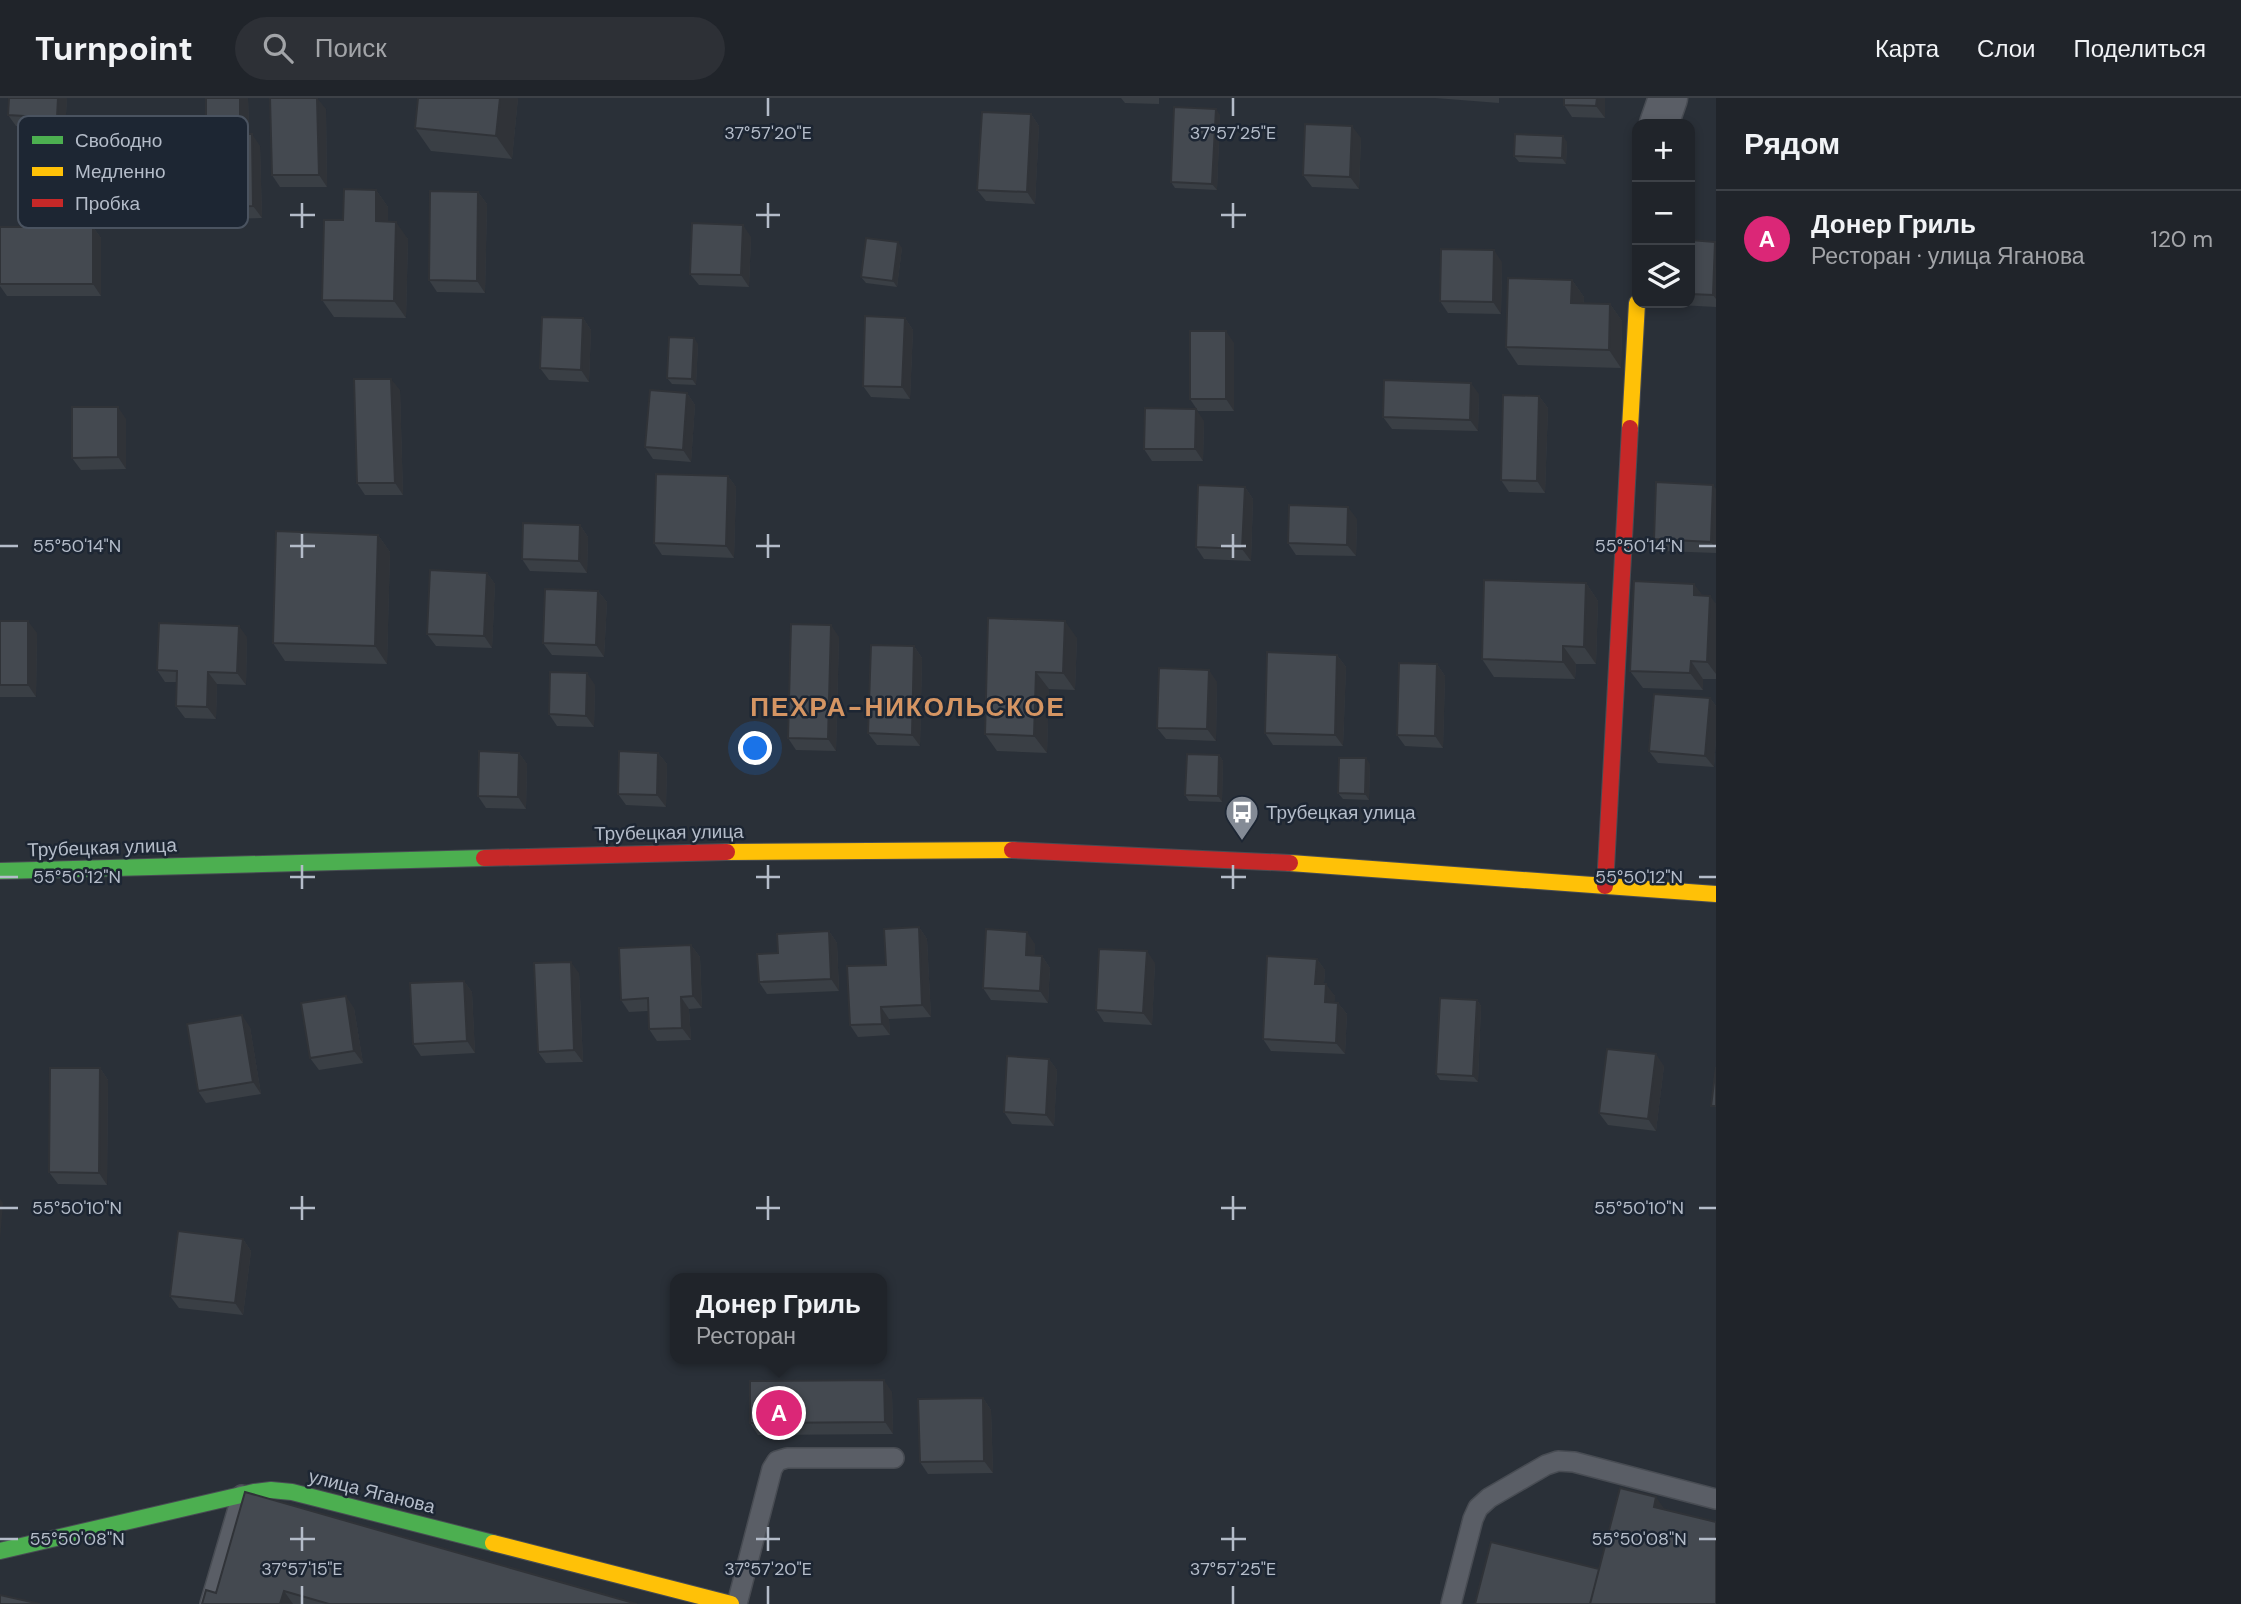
<!DOCTYPE html>
<html lang="ru">
<meta charset="utf-8">
<style>
:root{--surface:#20242a;--page:#2d3036;--text:#f1f3f6;--muted:#a2a4a8;--line:#3d4147;--accent:#db2777}
body{margin:0;font-family:"DM Sans",sans-serif;background:var(--page);color:var(--text)}
.controls{position:absolute;right:21px;top:21px;display:grid;overflow:hidden;border-radius:14px;box-shadow:0 4px 10px #0003}
.controls button{width:63px;height:63px;display:grid;place-items:center;padding:0;border:0;border-bottom:2px solid var(--line);background:var(--surface);color:var(--text);font:35px sans-serif}
.you{position:absolute;left:756px;top:651px;width:24px;height:24px;margin:-18px;border:5px solid #fff;border-radius:50%;background:#1a73e8;box-shadow:0 0 0 10px #1a73e833}
.badge{display:grid;place-items:center;width:46px;height:46px;border-radius:50%;background:var(--accent);color:#fff;font-size:23px;font-weight:700}
.pin{position:absolute;translate:-50% -50%;border:4px solid #fff;box-shadow:0 2px 7px #0006}
.popup{position:absolute;left:670px;top:1175px;width:217px;height:91px;box-sizing:border-box;display:grid;place-content:center;border-radius:14px;background:var(--surface);filter:drop-shadow(0 2px 5px #0005);font-size:23px;white-space:nowrap;color:var(--muted)}
.popup b{font-size:26px;color:var(--text)}
.popup::after{content:'';position:absolute;left:50%;top:100%;margin-left:-14px;border:14px solid transparent;border-top-color:var(--surface)}
.list{margin:0;padding:0;list-style:none}
h2{display:flex;justify-content:space-between;align-items:center;height:91px;margin:0;padding:0 28px;font-size:30px}
h2 small{font-size:23px;font-weight:400;color:var(--muted)}
.list li{display:grid;grid-template-columns:46px 1fr auto;gap:21px;align-items:center;box-sizing:border-box;height:98px;padding:0 28px;border-top:2px solid var(--line)}
.list b{display:block;font-size:26px;white-space:nowrap}
.list p{margin:0;font-size:23px;white-space:nowrap;color:var(--muted)}
.list em{font-size:23px;font-style:normal;color:var(--muted)}
.icon{flex:none;width:38px;height:38px;fill:none;stroke:currentColor;stroke-width:2;stroke-linecap:round;stroke-linejoin:round}
.map{position:relative;flex:none;width:1716px;height:1506px;overflow:hidden}
header{display:flex;align-items:center;gap:42px;box-sizing:border-box;height:98px;padding:0 35px;background:var(--surface);border-bottom:2px solid var(--line)}
header strong{font-size:33px}
nav{display:flex;gap:38px;margin-inline-start:auto;font-size:24px}
.search{width:490px;height:63px;background:var(--page);display:flex;align-items:center;gap:18px;box-sizing:border-box;padding:0 24px;border-radius:38px;color:var(--muted);font-size:26px}
main{display:flex}
aside{flex:1;background:var(--surface)}
.map>svg:first-child{display:block}
.lines{fill:none;stroke-linecap:round;stroke-linejoin:round}
.lane-casing{stroke:#484c53;stroke-width:22}
.street-casing{stroke:#484c53;stroke-width:41}
.fast-casing{stroke:#484c53;stroke-width:18}
.slow-casing{stroke:#484c53;stroke-width:18}
.jam-casing{stroke:#484c53;stroke-width:18}
.lane{stroke:#5a5e66;stroke-width:19}
.street{stroke:#5a5e66;stroke-width:38}
.fast{stroke:#4caf50;stroke-width:16}
.slow{stroke:#ffc107;stroke-width:16}
.jam{stroke:#c62828;stroke-width:16}
.wall{fill:#3a3f45}
.shaded-wall{fill:#303338}
.building{fill:#444950;stroke:#303338;stroke-width:2}
.ticks{fill:none;stroke:#b4bcc9;stroke-width:2.5}
.labels{text-anchor:middle;stroke-width:5;stroke-linejoin:round;paint-order:stroke}
.poi-label{font-size:19px;fill:#b4bcc9;stroke:#1d2633;text-anchor:start}
.street-label{font-size:19px;fill:#b4bcc9;stroke:#1d2633}
.district-label{font-size:26px;font-weight:bold;letter-spacing:2px;fill:#d59563;stroke:#1d2633}
.key{fill:#1d2633;stroke:#4a5360;stroke-width:2}
.key-label{font-size:19px;fill:#b4bcc9}
.ticks-label{font-size:18px;text-anchor:middle;fill:#b4bcc9;stroke:#1d2633;stroke-width:5;stroke-linejoin:round;paint-order:stroke}
</style>
<header>
<strong>Turnpoint</strong>
<div class="search"><svg class="icon" aria-label="search" viewBox="0 0 24 24"><circle cx="10" cy="10" r="6"/><path d="M15 15l6 6"/></svg>Поиск</div>
<nav><a>Карта</a><a>Слои</a><a>Поделиться</a></nav>
</header>
<main>
<div class="map">
<svg width="1716" height="1506" viewBox="0 0 1716 1506">
<rect width="100%" height="100%" fill="#2a3038"/>
<g class="lines">
<defs>
<path id="lane" d="M210,1506L242,1397
M737,1506L772,1371L777,1363L787,1360H894
M1451,1506L1473,1421L1478,1410L1489,1400L1546,1367L1558,1363L1574,1364L1716,1401"/>
<path id="street" d="M1659,26L1668,0"/>
<path id="fast" d="M0,773L484,760
M0,1453L254,1394L271,1392L292,1394L493,1445"/>
<path id="slow" d="M1630,330L1637,205
M727,754L1012,752
M1290,765L1716,796
M493,1445L731,1506"/>
<path id="jam" d="M1012,752L1290,765
M484,760L727,754
M1605,788L1630,330"/>
</defs>
<use href="#lane" class="lane-casing"/>
<use href="#street" class="street-casing"/>
<use href="#fast" class="fast-casing"/>
<use href="#slow" class="slow-casing"/>
<use href="#jam" class="jam-casing"/>
<use href="#lane" class="lane"/>
<use href="#street" class="street"/>
<use href="#fast" class="fast"/>
<use href="#slow" class="slow"/>
<use href="#jam" class="jam"/>
</g>
<path class="wall" d="M67,0L65,32L16,28L8,17Z
M248,0L249,31H214L206,20Z
M518,0L512,61L431,53L415,30Z
M1121,0H1159V6L1125,5Z
M1435,0H1499V5Z
M1605,0V20L1572,19L1564,7Z
M326,11L327,89H280L272,77Z
M1031,16L1039,28L1035,106L986,103L977,92Z
M1220,17L1217,92L1175,90L1171,84Z
M1361,40L1359,91L1312,89L1303,77Z
M1567,44L1566,66L1519,64L1514,58Z
M182,45L184,129L147,130L138,118Z
M260,48L262,120L215,121L206,109Z
M376,92L388,109V123L408,141L406,220L334,219L322,202L343,122Z
M478,94L487,106L485,195L437,194L429,182Z
M0,129H93L101,140V198H7L0,188Z
M751,139L749,189L699,187L690,176Z
M1690,142L1716,144V209L1679,207L1678,205H1690Z
M902,150L897,189L866,185L861,179Z
M1502,164L1501,216L1448,215L1440,203Z
M1572,182L1584,199V205L1610,206L1622,223L1621,270L1518,267L1506,249Z
M583,220L591,232L589,284L549,282L540,270Z
M905,220L913,232L910,301L871,299L863,288Z
M1234,245V313H1198L1190,301Z
M698,246L696,287L672,286L667,280Z
M400,292L403,397H365L357,385Z
M687,295L695,307L691,364L653,361L645,349Z
M1479,296L1478,333L1392,331L1383,319Z
M1539,298L1548,310L1545,395L1509,394L1501,382Z
M126,321V371L81,372L72,360Z
M1204,323L1203,363H1152L1144,351Z
M728,378L736,389L734,460L662,457L654,445Z
M1245,389L1253,401L1251,463L1204,461L1196,449Z
M1716,391V455L1662,453L1654,441Z
M1357,421L1356,458L1296,457L1288,445Z
M580,427L588,439L587,475L530,473L522,461Z
M378,437L390,454L387,566L285,563L273,545Z
M487,475L495,486L492,550L436,548L427,536Z
M1586,485L1598,503L1596,566H1576L1575,581L1494,579L1482,561Z
M598,493L607,504L604,559L552,557L543,545Z
M1702,497L1716,506V581H1703V592L1643,590L1630,573Z
M988,520L1077,540L1075,592L1049,591L1047,655L997,653L985,636Z
M0,523L37,535L36,599H0Z
M247,539L246,587L217,586L216,621L185,620L176,608L177,584H165L157,572Z
M839,539L836,653L796,652L788,640Z
M914,548L922,560L920,648L877,647L868,635Z
M1337,557L1346,569L1343,648L1273,647L1265,635Z
M1437,566L1445,578L1443,650L1405,648L1397,637Z
M1217,584L1216,643L1166,641L1157,630Z
M595,587L594,629L557,628L549,616Z
M1710,600L1716,608V640L1714,669L1658,665L1649,653Z
M519,655L527,666L526,711L486,710L478,698Z
M658,655L667,666L666,709L626,707L618,696Z
M1219,657L1223,663L1222,704L1189,703L1185,697Z
M1370,666L1369,702L1343,701L1338,695Z
M919,829L927,841L931,919L889,921L890,937L858,939L850,927L886,867Z
M829,833L837,845L839,893L767,896L759,884L778,855Z
M1035,846L1034,858H1042L1050,870L1048,905L991,902L983,890Z
M691,847L700,859L702,910L689,911L691,942L657,943L649,931L648,913L629,914L621,902Z
M1317,861L1325,872L1324,886L1335,898L1334,904L1338,905L1347,916L1345,956L1271,953L1263,941Z
M1155,865L1152,927L1104,924L1096,912Z
M579,875L583,964L546,965L538,954Z
M464,883L472,894L475,955L421,958L413,946Z
M1477,902L1481,908L1478,984L1440,982L1436,976Z
M354,910L363,965L319,972L310,960Z
M250,929L261,996L206,1005L198,993Z
M1049,961L1057,972L1054,1028L1012,1026L1004,1014Z
M1664,968L1656,1033L1608,1027L1599,1015Z
M100,970L108,982L107,1087L58,1086L49,1074Z
M243,1141L251,1153L243,1217L179,1210L170,1198Z
M892,1294L893,1336L758,1337L750,1325Z
M983,1300L991,1312L993,1375L928,1376L920,1364Z
M245,1394L637,1506H202L216,1495Z"/>
<path class="shaded-wall" d="M58,0H67L65,32L57,20Z
M240,0H248L249,31L240,19Z
M317,0L326,11L327,89L319,77Z
M500,0H518L512,61L496,38Z
M1597,0H1605V20L1596,8Z
M1216,11L1220,17L1217,92L1212,86Z
M1031,16L1039,28L1035,106L1027,94Z
M1352,28L1361,40L1359,91L1350,79Z
M174,33L182,45L184,129L175,117Z
M252,36L260,48L262,120L253,108Z
M1563,38L1567,44L1566,66L1562,60Z
M376,92L388,109V140L376,123Z
M478,94L487,106L485,195L477,183Z
M396,124L408,141L406,220L394,203Z
M743,127L751,139L749,189L741,177Z
M93,129L101,140V198L93,186Z
M898,144L902,150L897,189L893,183Z
M1715,144H1716V201L1713,197Z
M1494,152L1502,164L1501,216L1493,204Z
M1572,182L1584,199L1583,222L1571,205Z
M1610,206L1622,223L1621,270L1609,252Z
M583,220L591,232L589,284L581,272Z
M905,220L913,232L910,301L902,289Z
M1226,233L1234,245V313L1226,301Z
M694,240L698,246L696,287L692,281Z
M391,281L400,292L403,397L395,385Z
M1471,285L1479,296L1478,333L1470,322Z
M687,295L695,307L691,364L683,352Z
M1539,298L1548,310L1545,395L1537,383Z
M118,309L126,321V371L118,359Z
M1196,311L1204,323L1203,363L1195,351Z
M728,378L736,389L734,460L726,448Z
M1713,387L1716,391V451L1711,444Z
M1245,389L1253,401L1251,463L1242,451Z
M1348,409L1357,421L1356,458L1347,447Z
M580,427L588,439L587,475L579,463Z
M378,437L390,454L387,566L375,548Z
M487,475L495,486L492,550L484,538Z
M1586,485L1598,503L1596,566L1584,549Z
M1694,486L1707,503L1694,497Z
M598,493L607,504L604,559L596,547Z
M1710,498L1716,506V576L1707,564Z
M28,523L37,535L36,599L28,587Z
M1065,523L1077,540L1075,592L1063,575Z
M831,527L839,539L836,653L828,641Z
M239,528L247,539L246,587L237,575Z
M914,548L922,560L920,648L912,637Z
M1563,548L1576,566L1575,581L1563,564Z
M1337,557L1346,569L1343,648L1335,637Z
M1691,563L1703,581V592L1690,575Z
M1437,566L1445,578L1443,650L1435,638Z
M1209,572L1217,584L1216,643L1207,631Z
M208,574L217,586L216,621L207,609Z
M1036,574L1049,591L1047,655L1034,638Z
M587,575L595,587L594,629L586,618Z
M1710,600L1716,608V640L1714,669L1705,658Z
M519,655L527,666L526,711L518,699Z
M658,655L667,666L666,709L657,697Z
M1219,657L1223,663L1222,704L1218,698Z
M1366,660L1370,666L1369,702L1365,696Z
M919,829L927,841L931,919L922,907Z
M829,833L837,845L839,893L831,881Z
M1027,834L1035,846L1034,869L1026,857Z
M691,847L700,859L702,910L693,898Z
M1147,853L1155,865L1152,927L1143,915Z
M1042,858L1050,870L1048,905L1040,893Z
M1317,861L1325,872L1323,897L1315,886Z
M571,864L579,875L583,964L574,952Z
M464,883L472,894L475,955L467,943Z
M1326,886L1335,898L1334,916L1325,904Z
M346,898L354,910L363,965L354,953Z
M681,899L689,911L691,942L682,930Z
M1477,902L1481,908L1478,984L1473,978Z
M1338,905L1347,916L1345,956L1336,945Z
M881,909L889,921L890,937L882,926Z
M242,917L250,929L261,996L253,984Z
M1656,956L1664,968L1656,1033L1648,1021Z
M1049,961L1057,972L1054,1028L1046,1017Z
M100,970L108,982L107,1087L99,1075Z
M0,1101L3,1105L0,1142Z
M243,1141L251,1153L243,1217L235,1205Z
M884,1282L892,1294L893,1336L885,1324Z
M983,1300L991,1312L993,1375L984,1363Z
M1656,1399L1672,1422L1654,1409Z
M284,1493L293,1506H280Z"/>
<path class="building" d="M9,0H58L57,20L8,17Z
M206,0H240V19L206,20Z
M270,0H317L319,77H272Z
M418,0H500L496,38L415,30Z
M1564,0H1597L1596,8L1564,7Z
M1174,9L1216,11L1212,86L1171,84Z
M982,14L1031,16L1027,94L977,92Z
M1305,26L1352,28L1350,79L1303,77Z
M174,33L175,117L138,118L137,35Z
M205,36H252L253,108L206,109Z
M1515,36L1563,38L1562,60L1514,58Z
M344,91L376,92V123L396,124L394,203L322,202L324,122H343Z
M430,93L478,94L477,183L429,182Z
M692,125L743,127L741,177L690,176Z
M0,129H93V186H0Z
M866,140L898,144L893,183L861,179Z
M1690,142L1715,144L1713,197L1690,196Z
M1441,151L1494,152L1493,204L1440,203Z
M1508,180L1572,182L1571,205L1610,206L1609,252L1506,249Z
M865,218L905,220L902,289L863,288Z
M542,219L583,220L581,272L540,270Z
M1190,233H1226V301H1190Z
M669,239L694,240L692,281L667,280Z
M354,281H391L395,385H357Z
M1384,282L1471,285L1470,322L1383,319Z
M650,292L687,295L683,352L645,349Z
M1503,297L1539,298L1537,383L1501,382Z
M72,309H118V359L72,360Z
M1145,310L1196,311L1195,351H1144Z
M656,376L728,378L726,448L654,445Z
M1656,384L1713,387L1711,444L1654,441Z
M1198,387L1245,389L1242,451L1196,449Z
M1289,407L1348,409L1347,447L1288,445Z
M523,425L580,427L579,463L522,461Z
M276,433L378,437L375,548L273,545Z
M430,472L487,475L484,538L427,536Z
M1484,482L1586,485L1584,549L1563,548V564L1482,561Z
M1634,483L1694,486V497L1710,498L1707,564L1691,563L1690,575L1630,573Z
M545,491L598,493L596,547L543,545Z
M988,520L1065,523L1063,575L1036,574L1034,638L985,636Z
M0,523H28V587H0Z
M159,525L239,528L237,575L208,574L207,609L176,608L177,573L157,572Z
M791,526L831,527L828,641L788,640Z
M871,547L914,548L912,637L868,635Z
M1267,554L1337,557L1335,637L1265,635Z
M1399,565L1437,566L1435,638L1397,637Z
M1159,570L1209,572L1207,631L1157,630Z
M550,574L587,575L586,618L549,616Z
M1654,596L1710,600L1705,658L1649,653Z
M479,653L519,655L518,699L478,698Z
M619,653L658,655L657,697L618,696Z
M1187,656L1219,657L1218,698L1185,697Z
M1339,660H1366L1365,696L1338,695Z
M919,829L922,907L881,909L882,926L850,927L847,868L886,867L884,831Z
M986,831L1027,834L1026,857L1042,858L1040,893L983,890Z
M829,833L831,881L759,884L757,856L778,855L777,836Z
M691,847L693,898L681,899L682,930L649,931L648,900L621,902L619,850Z
M1099,851L1147,853L1143,915L1096,912Z
M1267,858L1317,861L1315,886H1326L1325,904L1338,905L1336,945L1263,941Z
M571,864L574,952L538,954L534,865Z
M464,883L467,943L413,946L410,885Z
M346,898L354,953L310,960L301,905Z
M1440,900L1477,902L1473,978L1436,976Z
M242,917L253,984L198,993L187,926Z
M1607,951L1656,956L1648,1021L1599,1015Z
M1007,958L1049,961L1046,1017L1004,1014Z
M1716,969V1008H1711Z
M50,970H100L99,1075L49,1074Z
M178,1133L243,1141L235,1205L170,1198Z
M884,1282L885,1324L750,1325V1283Z
M983,1300L984,1363L920,1364L918,1301Z
M1620,1390L1656,1399L1654,1409L1716,1424V1506H1590Z
M245,1394L637,1506H329L284,1493L280,1506H202L206,1492L216,1495Z
M1491,1444L1599,1471L1590,1506H1475Z
M0,1497L40,1506H0Z"/>
<path class="ticks" d="M768,0V18M1233,0V18M302,105V130M768,105V130M1233,105V130M290,117H315M756,117H780M1221,117H1246M302,436V460M768,436V460M1233,436V460M0,448H18M290,448H315M756,448H780M1221,448H1246M1699,448H1716M302,767V791M768,767V791M1233,767V791M0,779H18M290,779H315M756,779H780M1221,779H1246M1699,779H1716M302,1098V1122M768,1098V1122M1233,1098V1122M0,1110H18M290,1110H315M756,1110H780M1221,1110H1246M1699,1110H1716M302,1429V1453M768,1429V1453M1233,1429V1453M0,1441H18M290,1441H315M756,1441H780M1221,1441H1246M1699,1441H1716M302,1488V1506M768,1488V1506M1233,1488V1506"/>
<defs>
<symbol id="bus-pin" viewBox="-11 -11 22 30"><path d="M0 17L-7.5 6A9.5 9.5 0 1 1 7.5 6Z" fill="#848b96" stroke="#1d2633"/><path d="M-5-6H5V4H4V6H2V4H-2V6H-4V4H-5ZM-3.5-4V0h7V-4ZM-3.5 1.2v1.5H-2V1.2ZM2 1.2v1.5H3.5V1.2Z" fill="#fff"/></symbol>
</defs>
<g fill-rule="evenodd">
<use href="#bus-pin" x="1223" y="695" width="38" height="52"/>
</g>
<g class="labels">
<g class="poi-label">
<text x="1266" y="721">Трубецкая улица</text>
</g>
<g class="street-label">
<text transform="translate(669 734) rotate(-1)" y="7">Трубецкая улица</text>
<text transform="translate(102 749) rotate(-2)" y="7">Трубецкая улица</text>
<text transform="translate(372 1393) rotate(14)" y="7">улица Яганова</text>
</g>
<g class="district-label">
<text x="908" y="618">ПЕХРА-НИКОЛЬСКОЕ</text>
</g>
</g>
<rect x="18" y="18" width="230" height="112" rx="10" class="key"/>
<rect x="32" y="38" width="31" height="8" fill="#4caf50"/>
<rect x="32" y="69" width="31" height="9" fill="#ffc107"/>
<rect x="32" y="101" width="31" height="8" fill="#c62828"/>
<g class="key-label">
<text x="75" y="49">Свободно</text>
<text x="75" y="80">Медленно</text>
<text x="75" y="112">Пробка</text>
</g>
<g class="ticks-label">
<text x="768" y="41">37°57'20"E</text>
<text x="1233" y="41">37°57'25"E</text>
<text x="77" y="454">55°50'14"N</text>
<text x="1639" y="454">55°50'14"N</text>
<text x="77" y="785">55°50'12"N</text>
<text x="1639" y="785">55°50'12"N</text>
<text x="77" y="1116">55°50'10"N</text>
<text x="1639" y="1116">55°50'10"N</text>
<text x="77" y="1447">55°50'08"N</text>
<text x="1639" y="1447">55°50'08"N</text>
<text x="302" y="1477">37°57'15"E</text>
<text x="768" y="1477">37°57'20"E</text>
<text x="1233" y="1477">37°57'25"E</text>
</g>
</svg>
<div class="controls">
<button>+</button>
<button>−</button>
<button><svg class="icon" aria-label="layers" viewBox="0 0 24 24"><path d="M12 4l9 5-9 5-9-5zM3 14l9 5 9-5"/></svg></button>
</div>
<div class="you"></div>
<div class="pin badge" style="left:779px;top:1315px">A</div>
<div class="popup"><b>Донер Гриль</b>Ресторан</div>
</div>
<aside>
<h2>Рядом<small></small></h2>
<ul class="list">
<li><span class="badge">A</span><div><b>Донер Гриль</b><p>Ресторан · улица Яганова</p></div><em>120 m</em></li>
</ul>
</aside>
</main>
